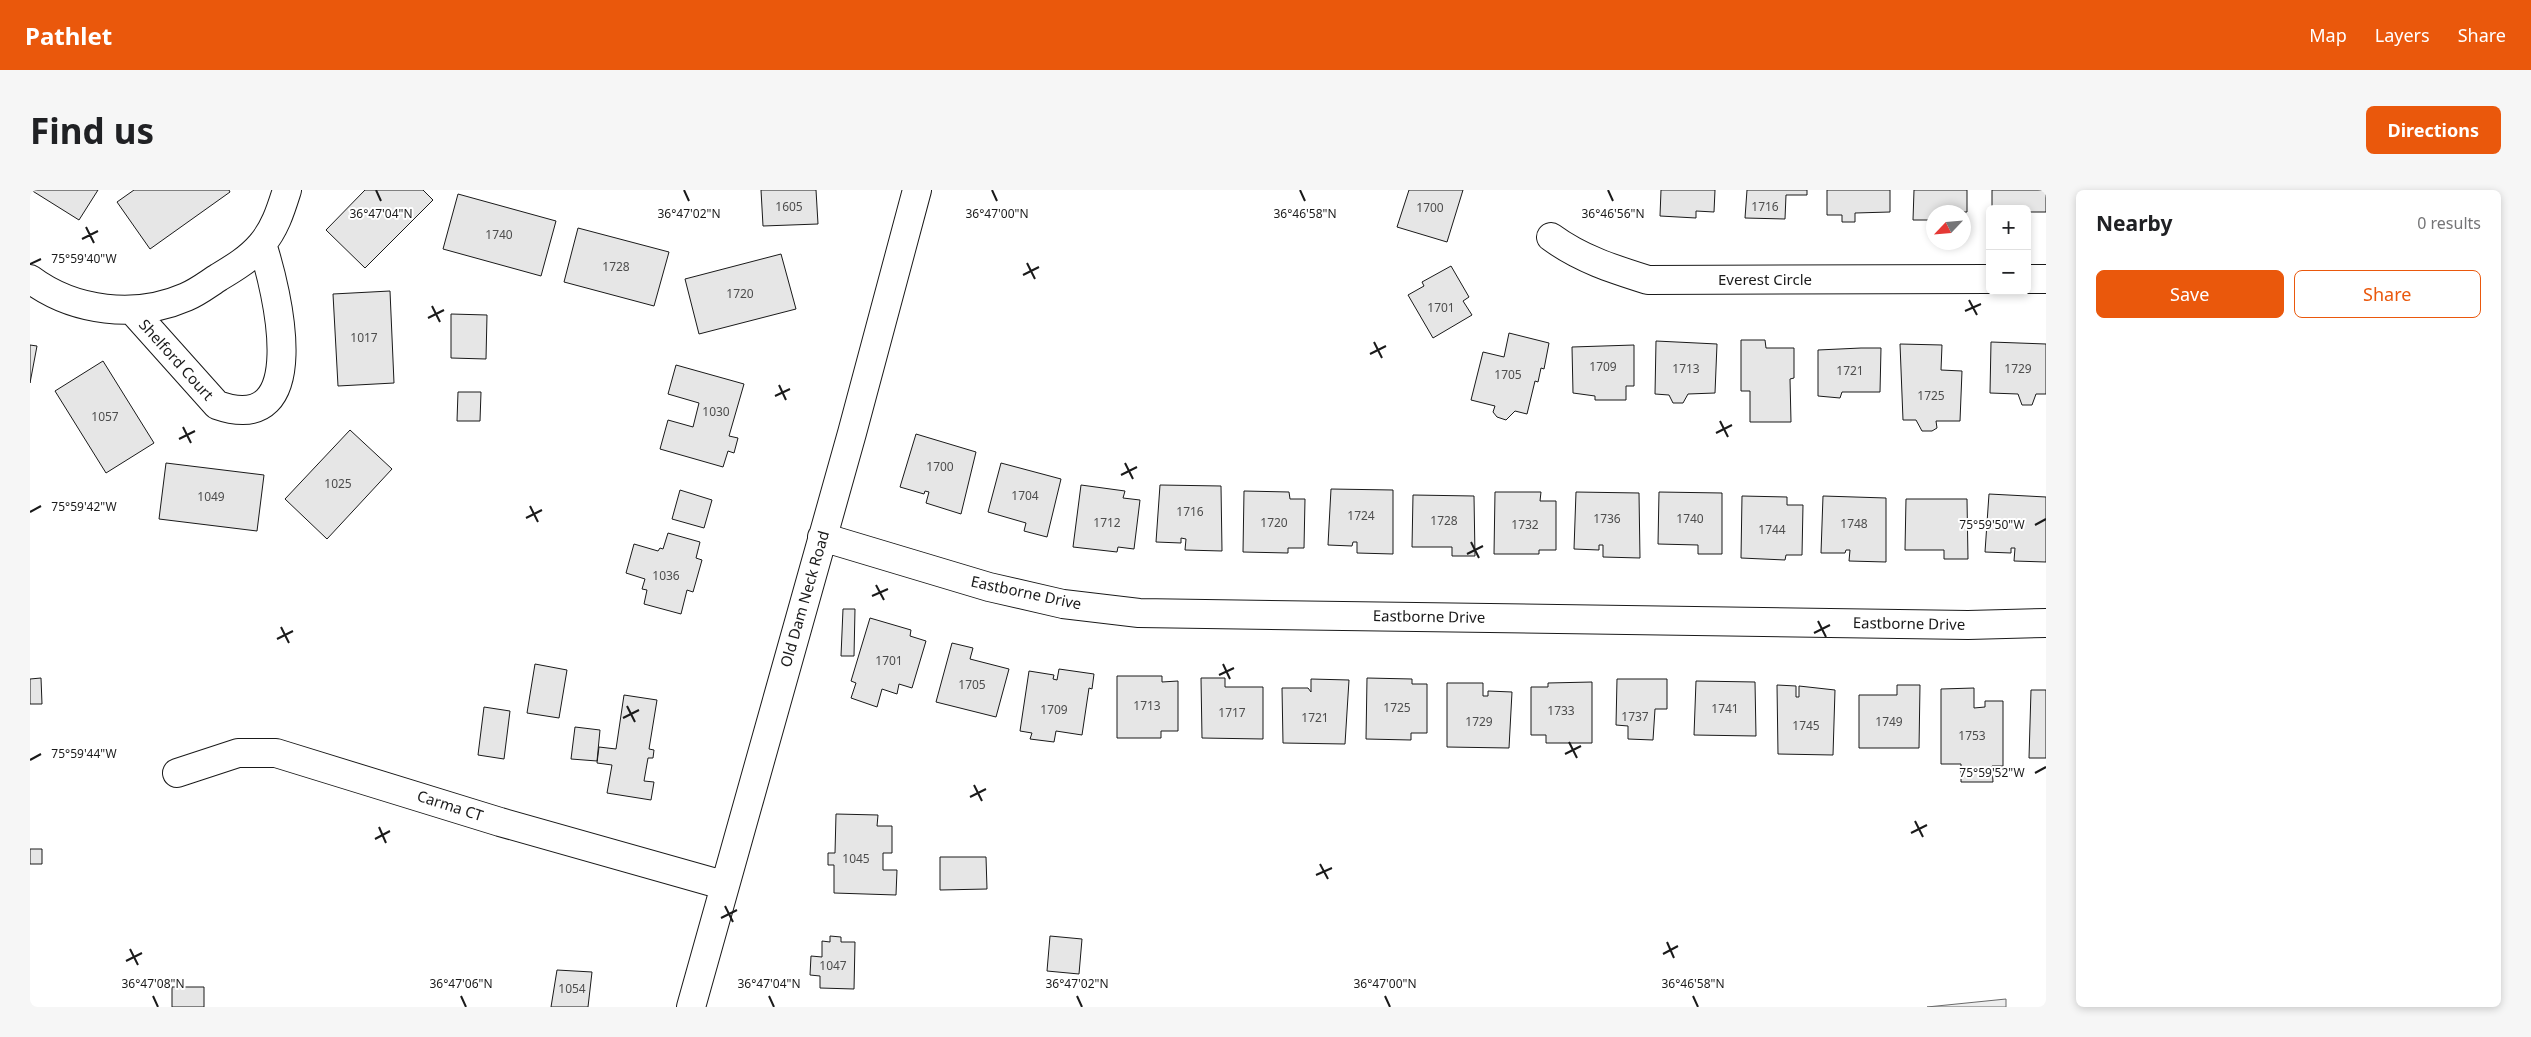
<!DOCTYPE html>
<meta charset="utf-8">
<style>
:root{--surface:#fff;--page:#f6f6f6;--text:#202124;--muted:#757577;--line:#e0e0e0;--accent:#ea580c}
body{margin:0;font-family:"Noto Sans",sans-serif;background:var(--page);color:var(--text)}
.controls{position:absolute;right:15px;top:15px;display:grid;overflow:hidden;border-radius:8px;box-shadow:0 2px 8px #0003}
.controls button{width:45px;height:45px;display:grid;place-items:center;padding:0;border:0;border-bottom:1px solid var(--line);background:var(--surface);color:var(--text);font:25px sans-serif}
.compass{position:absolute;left:1896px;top:15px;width:45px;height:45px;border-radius:50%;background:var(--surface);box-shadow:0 2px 8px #0003;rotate:244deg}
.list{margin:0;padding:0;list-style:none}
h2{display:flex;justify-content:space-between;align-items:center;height:65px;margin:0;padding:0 20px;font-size:21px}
h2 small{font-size:16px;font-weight:400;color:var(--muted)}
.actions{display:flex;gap:10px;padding:15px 20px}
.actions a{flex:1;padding:11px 0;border:1px solid var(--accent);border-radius:8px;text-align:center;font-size:18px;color:var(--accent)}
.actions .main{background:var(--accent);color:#fff}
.map{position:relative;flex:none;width:2016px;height:817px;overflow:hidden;border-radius:8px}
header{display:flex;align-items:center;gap:30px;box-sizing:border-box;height:70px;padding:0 25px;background:var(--accent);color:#fff}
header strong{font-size:24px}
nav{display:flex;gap:28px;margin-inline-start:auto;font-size:18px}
.intro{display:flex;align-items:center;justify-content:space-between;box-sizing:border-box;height:120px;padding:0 30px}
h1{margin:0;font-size:35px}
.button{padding:12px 22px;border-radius:8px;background:var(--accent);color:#fff;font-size:18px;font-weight:700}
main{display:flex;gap:30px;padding:0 30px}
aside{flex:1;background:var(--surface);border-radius:8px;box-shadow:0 2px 8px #0003}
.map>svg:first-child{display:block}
.parking{fill:#ededed;stroke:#6a6a6a}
.building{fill:#e6e6e6;stroke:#1a1a1a}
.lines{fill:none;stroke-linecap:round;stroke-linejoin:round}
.minor-casing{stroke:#1a1a1a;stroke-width:30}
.minor{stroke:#fff;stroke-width:28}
.ticks{fill:none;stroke:#1a1a1a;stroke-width:2}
.labels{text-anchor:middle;stroke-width:4;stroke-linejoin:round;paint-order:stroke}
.number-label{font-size:12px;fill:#4d4d4d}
.street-label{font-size:15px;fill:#1a1a1a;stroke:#fff}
.ticks-label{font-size:12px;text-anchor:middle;fill:#1a1a1a;stroke:#fff;stroke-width:4;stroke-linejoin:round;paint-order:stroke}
</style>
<header>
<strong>Pathlet</strong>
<nav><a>Map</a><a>Layers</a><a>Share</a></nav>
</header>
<div class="intro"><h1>Find us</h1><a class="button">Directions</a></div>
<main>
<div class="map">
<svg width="2016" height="817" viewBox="0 0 2016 817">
<rect width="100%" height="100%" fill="#fff"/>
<path class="parking" d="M1976,809V817H1897Z"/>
<path class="building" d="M1,0H68L49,30Z
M104,0H199L200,2L120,59L87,12Z
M335,0H393L403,10L335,78L296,40Z
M731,0H786L788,34L733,36Z
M1379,0H1433L1417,52L1367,37Z
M1631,0H1685L1684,22L1666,21V28L1630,26Z
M1717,0H1777V5H1756L1755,29L1715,28Z
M1797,0H1860V22L1825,23V32H1812V25H1797Z
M1884,0H1937V22H1904V30H1883Z
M1962,0H2016V22H1997V19H1962Z
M428,4L526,31L511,86L413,59Z
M548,38L639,62L624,116L534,92Z
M751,64L766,119L669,144L655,89Z
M1421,76L1439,107L1433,111L1442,125L1403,148L1378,105L1394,96L1392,92Z
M360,101L364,193L308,196L303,104Z
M421,124L457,125L456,169L421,168Z
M1479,143L1519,153L1514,179L1511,178L1508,192L1505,191L1497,224L1485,221L1476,230L1467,227L1463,222L1465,216L1441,210L1453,162L1474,167Z
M1711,150H1735L1736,158H1764V188L1760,189L1761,232H1720V201H1711Z
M1626,151L1687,154L1685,203L1658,204L1653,213H1643L1639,205L1625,204Z
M1961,152L2016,154V204H2006L2002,215H1992L1988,204L1960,203Z
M1870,154L1912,155L1911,180L1932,181L1930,231H1906L1907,238L1902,241H1892L1886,230H1873Z
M0,155L7,156L0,193Z
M1604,155V196H1596V210H1565V206L1543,203L1542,157Z
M1831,158H1851L1850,202H1812L1810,208L1788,206V160Z
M73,171L124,253L76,283L25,201Z
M646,175L714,194L699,246L708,248L704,263L698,261L693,277L630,259L638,230L663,237L669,213L638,204Z
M428,202H451L450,231H427Z
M320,240L362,279L297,349L255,309Z
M886,244L946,262L931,324L896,313L899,302L895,301L894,304L870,297Z
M136,273L234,285L227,341L129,329Z
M971,273L1031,289L1017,347L994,341L996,333L958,322Z
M1051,295L1095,301L1093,308L1110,310L1104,359L1088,357L1087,362L1043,357Z
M1130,295L1191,296L1192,361L1155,360L1156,349L1151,348V353L1126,352Z
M1301,299L1363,300V364L1327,363V352H1323L1322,356L1298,355Z
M650,300L682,310L674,338L642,329Z
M1214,301L1259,302L1260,309H1275L1274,358H1258V363L1213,362Z
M1465,302H1511L1510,311H1526V360H1509V364H1464Z
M1546,302L1609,303L1610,368L1573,367V355H1569V360L1544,359Z
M1629,302L1692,303V364H1668V355L1628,354Z
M1959,304L2016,307V372L1984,371L1985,358H1981V363L1955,362Z
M1383,305L1444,306L1445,366H1422V357H1382Z
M1712,306L1757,307V315H1773L1772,365H1756L1755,370L1711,368Z
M1793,306L1856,308V372L1819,371L1820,360H1816L1815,363H1791Z
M1876,309H1937L1938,369H1914V360H1875Z
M638,343L670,352L666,368L672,370L663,402L657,400L651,424L614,414L617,400L612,399L615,389L596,383L604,354L628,361L630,358L633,359Z
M813,419H825L824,466H811Z
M840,428L881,440L880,446L896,451L882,498L869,494L867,504L852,499L847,517L821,508L826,493L821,491Z
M922,453L943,458L940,469L979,479L966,527L906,512Z
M505,474L537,480L529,528L497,523Z
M1029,479L1064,484L1062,499L1059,498L1052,545L1026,541L1024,552L1000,549L1002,543L990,541L999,481L1024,485L1023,489L1027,490Z
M1087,486H1132V492L1148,491V541H1131V548H1087Z
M11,488L12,514H0V489Z
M1171,488H1195V497H1233V549L1172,548Z
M1337,488L1382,489V494H1397V543H1381V550L1336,549Z
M1281,489L1319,490L1315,554L1253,553L1252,498H1278L1281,502Z
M1587,489H1637V519H1625L1623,550L1598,549V536L1586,535Z
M1666,491L1725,492L1726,546L1664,545Z
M1562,492V553H1516V545H1501V497H1518V493Z
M1417,493H1453V506H1458V501L1482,502L1479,558L1417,557Z
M1747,495L1766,496V507H1769V496L1805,500L1803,565L1748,564Z
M1867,495H1890L1889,558H1829V505H1867Z
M1944,498V518L1955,517V511H1973V576H1962L1963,592H1931V574H1911V499Z
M2001,500H2016V568H1999Z
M594,505L627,510L619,559L624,560L623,568H618L614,591L624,592L621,610L577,603L582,575L567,573L569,557L586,559Z
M454,517L480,521L474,569L448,565Z
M545,537L570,540L567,571L541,569Z
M806,624L848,625L847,636H862V663H853V680H867L866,705L804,703V675H798V663H805Z
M0,659H12V674H0Z
M910,667H956L957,699L910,700Z
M800,746L811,747V752H825L824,799L790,798V786L780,785L781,766L792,767V751L800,752Z
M1020,746L1052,749L1049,784L1017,781Z
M527,780L562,782L558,817H521Z
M142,797H174V817H142Z"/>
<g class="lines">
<defs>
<path id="minor" d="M1521,47C1551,69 1583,79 1618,90L1960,89
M0,89C44,122 106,129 156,107C168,102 178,94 189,87C204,78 219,69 231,55C245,39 251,19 257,0
M1997,89H2016
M102,120L187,215C284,249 247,100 232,54
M792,347L959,397L1033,414L1109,423L1938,435L2016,433
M147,583L208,563H246L470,632L693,695
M661,817L822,243L887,0"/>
</defs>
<use href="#minor" class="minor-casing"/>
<use href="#minor" class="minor"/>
</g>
<path class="ticks" d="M346,0L351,11M654,0L659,11M962,0L967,11M1270,0L1275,11M1578,0L1583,11M56,37L64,53M52,49L68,41M997,73L1005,89M0,74L11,69M993,85L1009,77M1939,110L1947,125M402,116L410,132M1935,121L1951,114M398,128L414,120M1344,152L1352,168M1340,164L1356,156M749,195L756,210M745,206L760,199M1690,231L1698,247M153,237L161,253M1686,243L1702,235M149,249L165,241M1095,273L1103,289M1091,285L1107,277M500,316L508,332M0,322L11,316M496,328L512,320M2005,335L2016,329M1441,352L1449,368M1437,364L1453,356M846,395L854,410M842,406L858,399M1788,431L1796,447M251,437L259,453M1784,443L1800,435M247,449L263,441M1193,474L1200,489M1189,485L1204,478M597,516L605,532M593,528L609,520M1539,552L1547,568M1535,564L1551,556M0,570L11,564M2005,583L2016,577M944,595L952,611M940,607L956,599M1885,631L1893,647M349,637L356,653M1881,643L1897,635M345,649L360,641M1290,674L1298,689M1286,685L1302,678M695,716L703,732M691,728L707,720M1637,752L1644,768M100,759L108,775M1633,764L1648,756M96,771L112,763M123,806L128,817M431,806L436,817M739,806L744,817M1047,806L1052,817M1355,806L1360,817M1663,806L1668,817"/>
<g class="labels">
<g class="number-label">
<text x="759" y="21">1605</text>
<text x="1735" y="21">1716</text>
<text x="1400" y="22">1700</text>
<text x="469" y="49">1740</text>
<text x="586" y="81">1728</text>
<text x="710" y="108">1720</text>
<text x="1411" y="122">1701</text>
<text x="334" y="152">1017</text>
<text x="1573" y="181">1709</text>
<text x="1656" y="183">1713</text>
<text x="1988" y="183">1729</text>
<text x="1820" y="185">1721</text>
<text x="1478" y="189">1705</text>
<text x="1901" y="210">1725</text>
<text x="686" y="226">1030</text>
<text x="75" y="231">1057</text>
<text x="910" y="281">1700</text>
<text x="308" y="298">1025</text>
<text x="995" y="310">1704</text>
<text x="181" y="311">1049</text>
<text x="1160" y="326">1716</text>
<text x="1331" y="330">1724</text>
<text x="1577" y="333">1736</text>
<text x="1660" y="333">1740</text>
<text x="1414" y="335">1728</text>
<text x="1077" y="337">1712</text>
<text x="1244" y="337">1720</text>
<text x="1824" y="338">1748</text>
<text x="1495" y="339">1732</text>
<text x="1742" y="344">1744</text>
<text x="636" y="390">1036</text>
<text x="859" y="475">1701</text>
<text x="942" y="499">1705</text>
<text x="1117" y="520">1713</text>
<text x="1367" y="522">1725</text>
<text x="1695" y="523">1741</text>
<text x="1024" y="524">1709</text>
<text x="1531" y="525">1733</text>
<text x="1202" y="527">1717</text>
<text x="1605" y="531">1737</text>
<text x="1285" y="532">1721</text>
<text x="1449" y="536">1729</text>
<text x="1859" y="536">1749</text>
<text x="1776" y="540">1745</text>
<text x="1942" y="550">1753</text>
<text x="826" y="673">1045</text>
<text x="803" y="780">1047</text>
<text x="542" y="803">1054</text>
</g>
<g class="street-label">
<text x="1735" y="95">Everest Circle</text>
<text transform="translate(146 170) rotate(48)" y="5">Shelford Court</text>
<text transform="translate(996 403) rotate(12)" y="5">Eastborne Drive</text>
<text transform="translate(775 409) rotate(-74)" y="5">Old Dam Neck Road</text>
<text transform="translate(1399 427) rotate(1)" y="5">Eastborne Drive</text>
<text transform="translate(1879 434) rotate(1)" y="5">Eastborne Drive</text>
<text transform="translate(420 616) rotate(18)" y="5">Carma CT</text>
</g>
</g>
<g class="ticks-label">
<text x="351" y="28">36°47'04"N</text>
<text x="659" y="28">36°47'02"N</text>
<text x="1275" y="28">36°46'58"N</text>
<text x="1583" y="28">36°46'56"N</text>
<text x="967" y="28">36°47'00"N</text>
<text x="54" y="73">75°59'40"W</text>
<text x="54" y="321">75°59'42"W</text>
<text x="1962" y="339">75°59'50"W</text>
<text x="54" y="568">75°59'44"W</text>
<text x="1962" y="587">75°59'52"W</text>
<text x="123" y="798">36°47'08"N</text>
<text x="431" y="798">36°47'06"N</text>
<text x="739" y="798">36°47'04"N</text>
<text x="1047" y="798">36°47'02"N</text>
<text x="1355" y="798">36°47'00"N</text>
<text x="1663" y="798">36°46'58"N</text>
</g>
</svg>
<div class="controls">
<button>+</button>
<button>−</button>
</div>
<svg class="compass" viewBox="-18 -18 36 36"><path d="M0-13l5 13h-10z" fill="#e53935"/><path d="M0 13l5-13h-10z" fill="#757577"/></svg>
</div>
<aside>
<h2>Nearby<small>0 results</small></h2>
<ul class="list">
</ul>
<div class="actions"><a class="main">Save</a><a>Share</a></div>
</aside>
</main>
